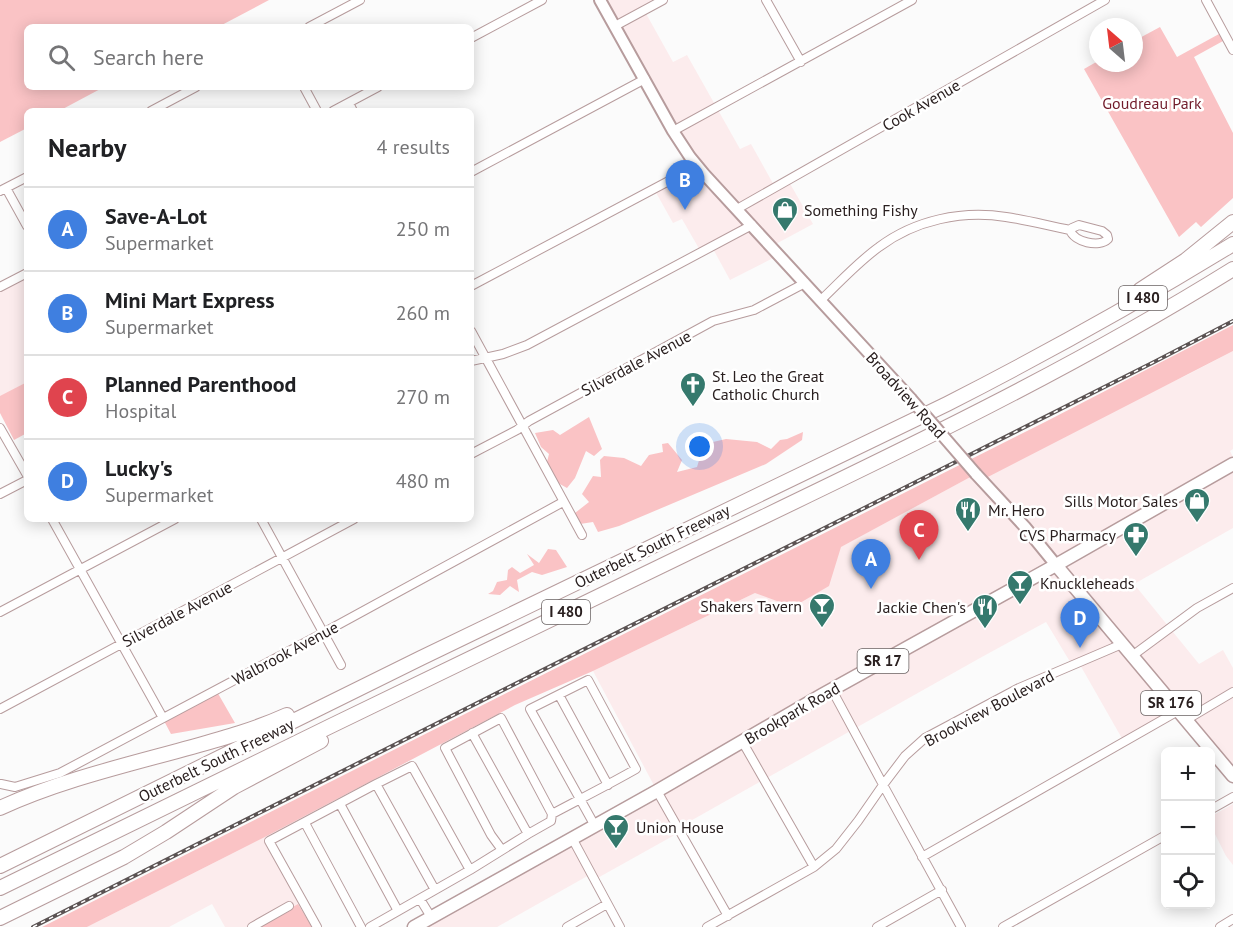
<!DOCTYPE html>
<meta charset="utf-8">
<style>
:root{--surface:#fff;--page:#f6f6f6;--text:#202124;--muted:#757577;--line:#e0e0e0;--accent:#111827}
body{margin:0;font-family:"PT Sans",sans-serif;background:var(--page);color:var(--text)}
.controls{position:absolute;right:18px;bottom:18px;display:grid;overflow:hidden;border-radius:9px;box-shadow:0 3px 15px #0003}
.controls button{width:54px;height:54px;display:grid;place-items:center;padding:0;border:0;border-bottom:2px solid var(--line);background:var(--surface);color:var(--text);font:30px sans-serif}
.compass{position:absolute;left:1089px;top:18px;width:54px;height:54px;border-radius:50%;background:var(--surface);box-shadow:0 3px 15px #0003;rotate:332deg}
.you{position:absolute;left:700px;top:447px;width:21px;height:21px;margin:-15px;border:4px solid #fff;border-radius:50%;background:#1a73e8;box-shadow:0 0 0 9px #1a73e833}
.badge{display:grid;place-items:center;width:39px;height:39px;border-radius:50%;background:var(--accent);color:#fff;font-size:20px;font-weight:700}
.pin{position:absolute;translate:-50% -50px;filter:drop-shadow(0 2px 3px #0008)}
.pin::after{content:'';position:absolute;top:32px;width:21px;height:18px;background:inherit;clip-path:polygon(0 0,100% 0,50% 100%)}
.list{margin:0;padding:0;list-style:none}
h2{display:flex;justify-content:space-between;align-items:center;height:78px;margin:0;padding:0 24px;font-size:26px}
h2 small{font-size:20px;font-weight:400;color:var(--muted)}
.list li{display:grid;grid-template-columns:39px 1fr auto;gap:18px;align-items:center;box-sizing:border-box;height:84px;padding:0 24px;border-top:2px solid var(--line)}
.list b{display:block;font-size:22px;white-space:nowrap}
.list p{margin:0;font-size:20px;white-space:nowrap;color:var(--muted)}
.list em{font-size:20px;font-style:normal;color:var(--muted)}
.icon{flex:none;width:33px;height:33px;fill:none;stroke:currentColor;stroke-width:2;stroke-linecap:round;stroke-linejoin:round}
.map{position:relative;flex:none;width:1233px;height:927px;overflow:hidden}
.search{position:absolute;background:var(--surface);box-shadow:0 3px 15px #0003;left:24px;top:24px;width:450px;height:66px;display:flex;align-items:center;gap:15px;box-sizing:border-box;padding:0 21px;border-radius:9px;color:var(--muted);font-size:22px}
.panel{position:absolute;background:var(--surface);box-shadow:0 3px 15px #0003;left:24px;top:108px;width:450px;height:414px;border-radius:9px}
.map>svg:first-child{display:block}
.built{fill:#fceced}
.green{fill:#fac3c5}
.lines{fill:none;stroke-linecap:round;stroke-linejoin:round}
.minor-casing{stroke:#b79c9d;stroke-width:10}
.secondary-casing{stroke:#b79c9d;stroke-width:14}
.primary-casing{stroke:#b79c9d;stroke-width:15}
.motorway-casing{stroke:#b79c9d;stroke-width:16}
.minor{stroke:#fff;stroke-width:8}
.secondary{stroke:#fff;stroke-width:10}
.primary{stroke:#fff;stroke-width:12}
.motorway{stroke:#fff;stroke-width:14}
.rail-casing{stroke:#5b5353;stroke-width:4}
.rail{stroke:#fff;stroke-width:1.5;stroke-dasharray:4.5;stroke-linecap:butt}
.secondary-bridge-casing{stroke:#b79c9d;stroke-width:14;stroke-linecap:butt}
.secondary-bridge{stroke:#fff;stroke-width:10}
.labels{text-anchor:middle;stroke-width:5;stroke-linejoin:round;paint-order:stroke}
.shield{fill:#fff;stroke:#6a6363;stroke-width:1.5}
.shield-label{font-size:15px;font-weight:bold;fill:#2a2020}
.park-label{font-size:16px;fill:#711b2a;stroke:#fff}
.street-label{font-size:16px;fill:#2a2020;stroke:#fff}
.poi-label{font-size:16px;fill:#2a2020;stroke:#fff;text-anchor:start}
</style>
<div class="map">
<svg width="1233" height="927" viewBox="0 0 1233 927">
<rect width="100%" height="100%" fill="#fbfbfb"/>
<path class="built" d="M600,0H661L644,10L673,62L687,55L740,149L751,144L775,187L788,180L813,224L772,246L779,255L730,280L712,247L701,252L682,219L673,223L654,189L697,166Z
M27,273V382L0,397V287Z
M1233,351V449L1230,451L1233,457V528L1134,584L1199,664L1223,650L1233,668V776L1178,711L1124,742L1079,663L1072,665L1046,622L980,658L678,828L680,832L594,880L591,874L497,927H414L657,791L593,671L755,593L976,474L1187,375Z
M1233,804V865L1226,856L1211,826L1210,817Z
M265,837L314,927H225L212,904L169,927H87Z"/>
<path class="green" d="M0,0H269L218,27H27V87H104L59,111H27V128L0,142Z
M1160,27L1177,57L1219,34L1223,41L1194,57L1233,133V198L1201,227L1196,222L1179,237L1084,69L1098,61V63H1134V41Z
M1233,325V351L982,480L976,474L841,547L829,586L793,607L755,593L593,671L515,705L265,837L87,927H42L1045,422Z
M27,382V433L14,440L0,413V396Z
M589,417L602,449L594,456L586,451L575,478L567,488L558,483L547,462L549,454L541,447L535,433L553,430L560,435Z
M803,432L802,440L766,464L619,526L598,532L593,522L580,524L575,513L589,502L582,494L593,476L601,477L600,460L604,456L624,458L641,466L649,455L663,452L662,444L668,443L682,460L677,472L697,467L704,444L726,439L757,442L771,449L780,440L787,439Z
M548,549L556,550L567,567L542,575L532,572L517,580L519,592L510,586L500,595L488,594L493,591L497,582L507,580L508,570L512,567L520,573L534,565L527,554L539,563Z
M216,690L235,723L171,734L163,719Z
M298,904L312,927H258Z"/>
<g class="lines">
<defs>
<path id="minor" d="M766,0L801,62
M1206,0L1233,50
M615,26L663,0
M309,27L360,0
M471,38L542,0
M304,87L317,111
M349,103L353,111
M151,111L196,87
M333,111L378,87
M673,131L912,0
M471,172L645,79
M6,188L27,226
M0,191L27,177
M737,209L1105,0
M1079,225L1102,231L1107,235L1108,239C1099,248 1074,242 1070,230L1072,228Z
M471,286L697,166
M0,287L27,273
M821,300C840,282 858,262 879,247C915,220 962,210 1006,217C1027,220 1049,226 1070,230
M471,331L582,535
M471,361L503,354L527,345L752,225
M0,428L27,475
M471,454L517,430L529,421L713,321L754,310L805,283
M0,494L27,480
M52,519L163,718
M261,519L341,665
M0,612L175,519
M1132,656L1197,608L1233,588
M832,690L887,792L961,927
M559,695L608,785
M0,709L354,519
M1186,720L1233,692
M472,733L528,834
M742,741L814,867
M1,784L15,787L60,773L323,633L563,502
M376,784L435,890
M657,791L728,916
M340,804L398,911
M1210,810L1233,797
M305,823L361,927
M572,838L620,927
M502,850L491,835L445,748L501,718L552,814
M922,857L1178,711
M420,899L431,917
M252,927L289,906
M317,927L269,841L376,784L412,766L470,870
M370,927L470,870L528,834L551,821L552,814C580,799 608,785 636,769L588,680L530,709L595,826
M567,927L607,904
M707,927L814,867L836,849L858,821L883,785L905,756L925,738L1019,688L1122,644
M877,927L942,890
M1003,927L1166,835
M1220,927L1233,919"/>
<path id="secondary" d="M600,0L673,131L690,157L704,174L911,399
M976,474L1025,527L1056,565"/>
<path id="primary" d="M1056,565L1233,776
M414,927L657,791L822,695L1056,565L1233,464"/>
<path id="motorway" d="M1140,290L1186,260L1233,222
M0,808C61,780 127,765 192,747C224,738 256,729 287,715
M0,866L421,658L947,404C1045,354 1140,301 1233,244
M0,888C228,775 457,665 686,554C871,465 1058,378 1233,269
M0,918L124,857L166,832L234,787L321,741"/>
</defs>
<use href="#minor" class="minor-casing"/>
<use href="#secondary" class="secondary-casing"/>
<use href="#primary" class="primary-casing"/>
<use href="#motorway" class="motorway-casing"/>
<use href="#minor" class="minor"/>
<use href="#secondary" class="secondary"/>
<use href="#primary" class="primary"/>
<use href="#motorway" class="motorway"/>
<defs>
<path id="rail" d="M33,927L1156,361L1233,321"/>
</defs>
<use href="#rail" class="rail-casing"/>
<use href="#rail" class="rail"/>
<defs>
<path id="secondary-bridge" d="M911,399L976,474"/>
</defs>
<use href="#secondary-bridge" class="secondary-bridge-casing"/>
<use href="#secondary-bridge" class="secondary-bridge"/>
</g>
<defs>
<symbol id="shop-pin" viewBox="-11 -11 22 30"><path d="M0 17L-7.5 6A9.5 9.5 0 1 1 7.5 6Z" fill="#35796d" stroke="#fff"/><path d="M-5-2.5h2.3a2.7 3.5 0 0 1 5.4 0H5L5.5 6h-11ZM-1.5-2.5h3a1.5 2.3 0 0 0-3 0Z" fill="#fff"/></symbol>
<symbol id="church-pin" viewBox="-11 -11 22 30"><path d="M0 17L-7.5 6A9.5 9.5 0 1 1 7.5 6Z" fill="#35796d" stroke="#fff"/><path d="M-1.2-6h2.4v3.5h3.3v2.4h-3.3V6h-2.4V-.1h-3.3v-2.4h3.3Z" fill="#fff"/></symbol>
<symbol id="restaurant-pin" viewBox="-11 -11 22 30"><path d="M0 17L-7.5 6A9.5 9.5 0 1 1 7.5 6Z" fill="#35796d" stroke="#fff"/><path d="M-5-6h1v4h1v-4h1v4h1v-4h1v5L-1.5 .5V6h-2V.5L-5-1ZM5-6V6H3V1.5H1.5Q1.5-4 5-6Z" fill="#fff"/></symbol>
<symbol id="pharmacy-pin" viewBox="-11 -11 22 30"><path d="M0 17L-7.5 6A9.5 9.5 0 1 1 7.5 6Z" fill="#35796d" stroke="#fff"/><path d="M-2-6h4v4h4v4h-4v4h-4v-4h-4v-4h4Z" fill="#fff"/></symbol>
<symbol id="bar-pin" viewBox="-11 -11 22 30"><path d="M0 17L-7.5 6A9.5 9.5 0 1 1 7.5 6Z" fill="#35796d" stroke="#fff"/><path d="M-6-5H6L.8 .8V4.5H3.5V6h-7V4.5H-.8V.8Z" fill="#fff"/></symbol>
</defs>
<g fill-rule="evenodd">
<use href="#shop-pin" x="770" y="195" width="30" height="40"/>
<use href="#church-pin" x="678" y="370" width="30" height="40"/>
<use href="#shop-pin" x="1182" y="486" width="30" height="40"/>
<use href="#restaurant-pin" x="953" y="495" width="30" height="40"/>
<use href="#pharmacy-pin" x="1121" y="520" width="30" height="40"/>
<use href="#bar-pin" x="1005" y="568" width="30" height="40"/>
<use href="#bar-pin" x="807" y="591" width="30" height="40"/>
<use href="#restaurant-pin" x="970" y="592" width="30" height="40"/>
<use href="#bar-pin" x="601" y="812" width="30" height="40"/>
</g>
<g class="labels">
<g class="shield">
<rect x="1119" y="286" width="48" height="24" rx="4.5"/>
<rect x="542" y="600" width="48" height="24" rx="4.5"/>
<rect x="857.5" y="649" width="51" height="24" rx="4.5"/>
<rect x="1141" y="691" width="60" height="24" rx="4.5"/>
</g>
<g class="shield-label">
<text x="1143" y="303">I 480</text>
<text x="566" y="617">I 480</text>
<text x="883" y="666">SR 17</text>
<text x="1171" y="708">SR 176</text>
</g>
<g class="park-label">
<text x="1152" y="109">Goudreau Park</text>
</g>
<g class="street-label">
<text transform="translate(921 105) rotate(-30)" y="6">Cook Avenue</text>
<text transform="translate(636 363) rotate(-28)" y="6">Silverdale Avenue</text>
<text transform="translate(906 395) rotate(48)" y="6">Broadview Road</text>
<text transform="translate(652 546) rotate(-26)" y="6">Outerbelt South Freeway</text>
<text transform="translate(177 614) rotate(-28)" y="6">Silverdale Avenue</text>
<text transform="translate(285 653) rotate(-28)" y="6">Walbrook Avenue</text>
<text transform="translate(989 708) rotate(-28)" y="6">Brookview Boulevard</text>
<text transform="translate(792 713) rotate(-30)" y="6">Brookpark Road</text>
<text transform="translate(216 760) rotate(-26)" y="6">Outerbelt South Freeway</text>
</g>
<g class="poi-label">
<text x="804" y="216">Something Fishy</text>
<text x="712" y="382">St. Leo the Great<tspan x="712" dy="18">Catholic Church</tspan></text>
<text x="1178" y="507" text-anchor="end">Sills Motor Sales</text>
<text x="988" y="516">Mr. Hero</text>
<text x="1116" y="541" text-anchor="end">CVS Pharmacy</text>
<text x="1040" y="589">Knuckleheads</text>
<text x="802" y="612" text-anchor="end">Shakers Tavern</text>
<text x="966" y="613" text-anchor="end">Jackie Chen's</text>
<text x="636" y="833">Union House</text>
</g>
</g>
</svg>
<div class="controls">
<button>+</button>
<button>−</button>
<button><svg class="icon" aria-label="locate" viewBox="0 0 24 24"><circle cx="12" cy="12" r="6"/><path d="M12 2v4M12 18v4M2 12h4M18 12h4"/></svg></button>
</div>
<svg class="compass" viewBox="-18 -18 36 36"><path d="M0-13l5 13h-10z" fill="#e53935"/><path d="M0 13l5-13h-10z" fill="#757577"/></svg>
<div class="you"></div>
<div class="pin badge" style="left:871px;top:589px;background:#3f7fe0">A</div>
<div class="pin badge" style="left:685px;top:210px;background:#3f7fe0">B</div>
<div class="pin badge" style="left:919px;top:560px;background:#e0444e">C</div>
<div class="pin badge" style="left:1080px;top:648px;background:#3f7fe0">D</div>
<div class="search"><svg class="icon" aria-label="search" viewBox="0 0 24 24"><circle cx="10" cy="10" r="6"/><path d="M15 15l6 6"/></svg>Search here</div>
<section class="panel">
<h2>Nearby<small>4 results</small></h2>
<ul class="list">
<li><span class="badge" style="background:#3f7fe0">A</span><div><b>Save-A-Lot</b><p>Supermarket</p></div><em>250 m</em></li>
<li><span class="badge" style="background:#3f7fe0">B</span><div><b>Mini Mart Express</b><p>Supermarket</p></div><em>260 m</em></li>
<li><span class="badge" style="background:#e0444e">C</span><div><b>Planned Parenthood</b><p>Hospital</p></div><em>270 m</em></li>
<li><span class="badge" style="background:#3f7fe0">D</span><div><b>Lucky's</b><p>Supermarket</p></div><em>480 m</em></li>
</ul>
</section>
</div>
